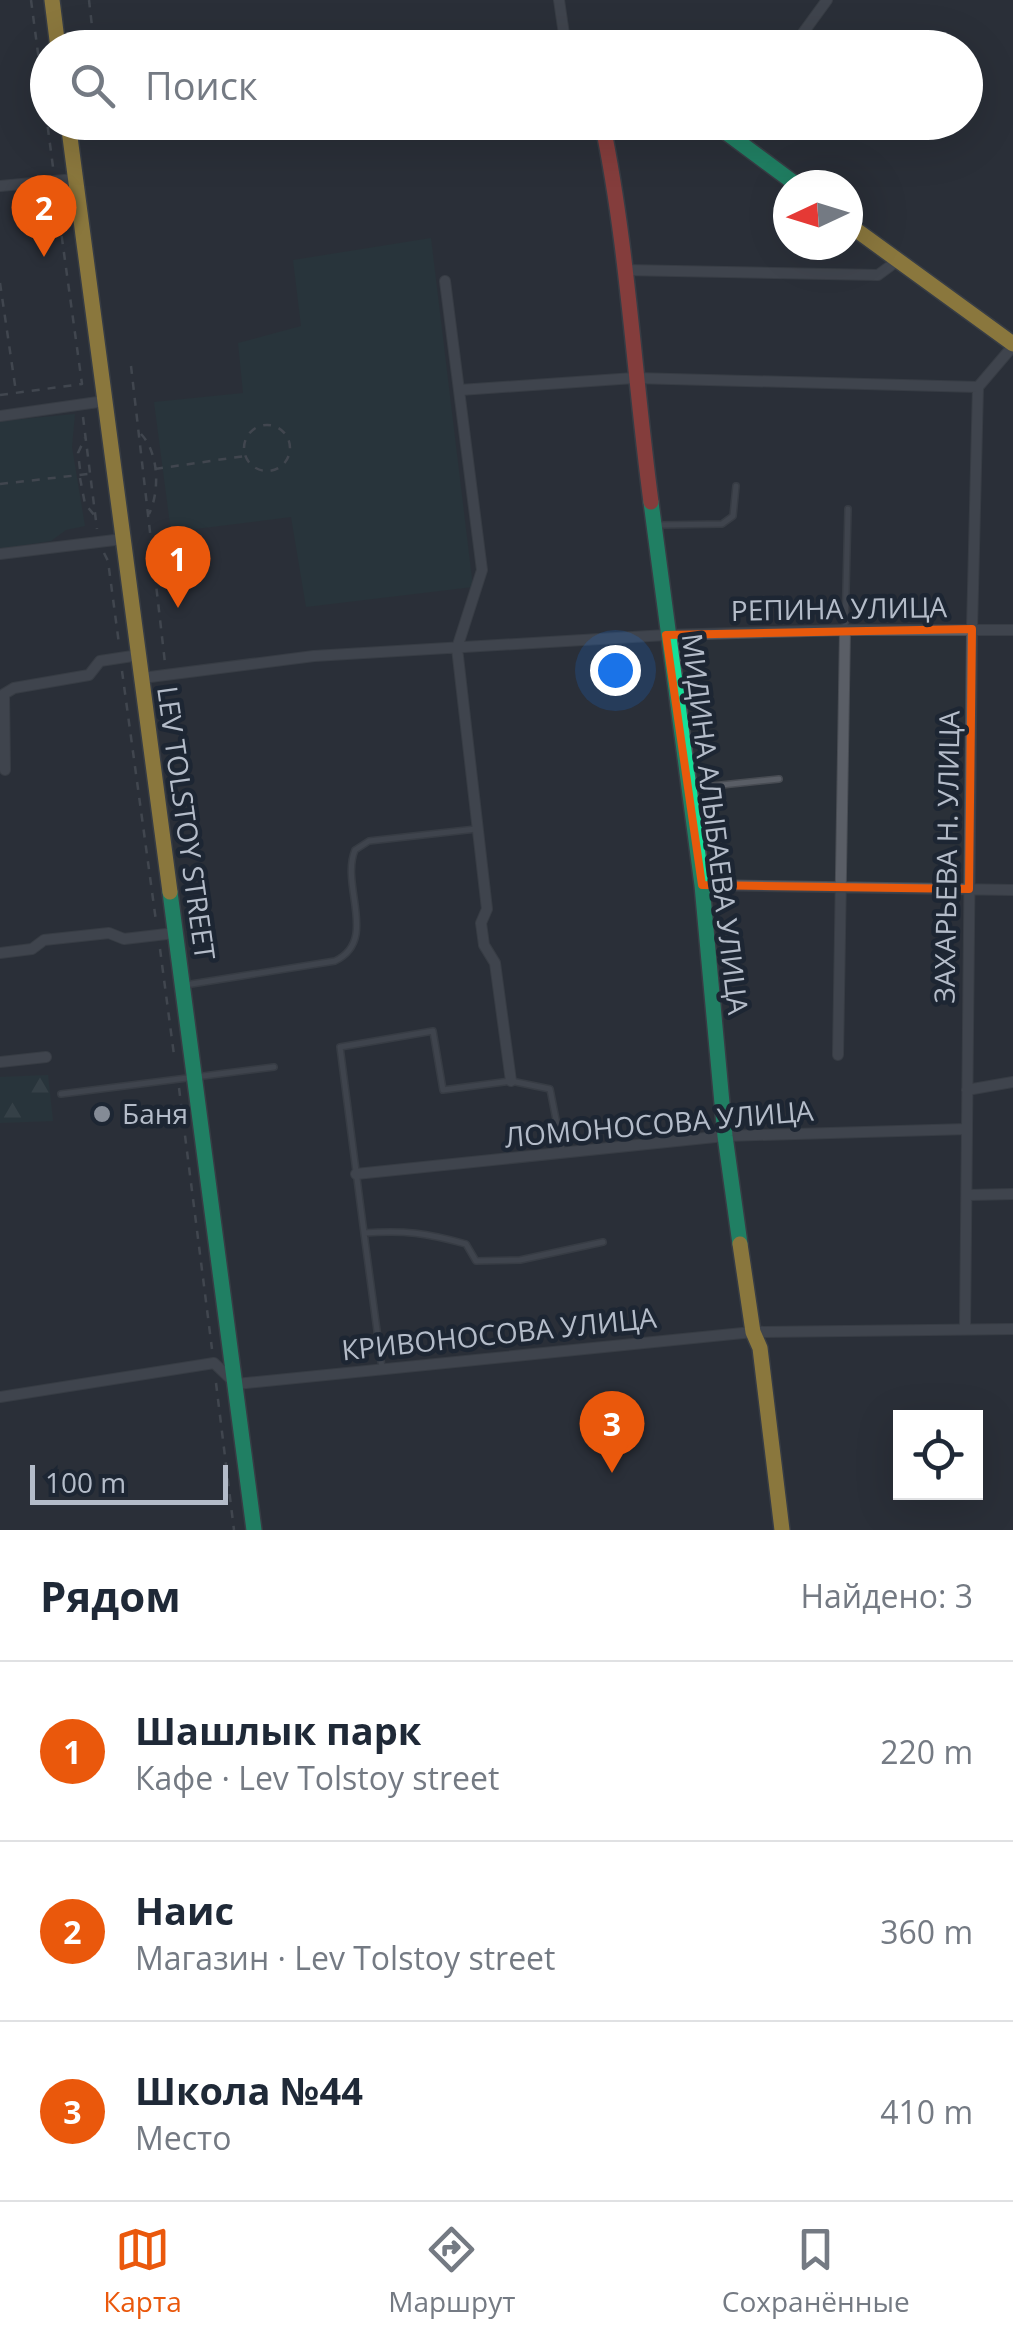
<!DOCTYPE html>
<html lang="ru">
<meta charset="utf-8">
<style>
:root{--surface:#fff;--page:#f2f2f3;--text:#1f2937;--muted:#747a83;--line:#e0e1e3;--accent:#ea580c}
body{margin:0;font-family:"Open Sans",sans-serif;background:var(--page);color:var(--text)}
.controls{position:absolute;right:30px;bottom:30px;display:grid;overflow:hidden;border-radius:0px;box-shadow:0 10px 40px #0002}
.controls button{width:90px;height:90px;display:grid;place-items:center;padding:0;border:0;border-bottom:2px solid var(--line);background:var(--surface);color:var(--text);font:50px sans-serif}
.compass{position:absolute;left:773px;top:170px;width:90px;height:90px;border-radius:50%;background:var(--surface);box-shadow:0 10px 40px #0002;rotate:266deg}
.scale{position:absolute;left:30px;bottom:25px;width:198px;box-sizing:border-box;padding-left:10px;border:5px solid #b4bcc9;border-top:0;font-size:28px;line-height:35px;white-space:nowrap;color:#b4bcc9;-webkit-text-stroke:8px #1d2633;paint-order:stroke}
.you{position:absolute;left:615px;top:670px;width:35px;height:35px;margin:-25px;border:8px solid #fff;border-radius:50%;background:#1a73e8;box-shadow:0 0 0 15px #1a73e833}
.badge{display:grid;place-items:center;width:65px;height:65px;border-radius:50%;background:var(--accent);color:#fff;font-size:32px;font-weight:700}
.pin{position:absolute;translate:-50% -82px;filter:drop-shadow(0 2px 5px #0008)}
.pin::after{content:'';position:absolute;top:52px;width:35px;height:30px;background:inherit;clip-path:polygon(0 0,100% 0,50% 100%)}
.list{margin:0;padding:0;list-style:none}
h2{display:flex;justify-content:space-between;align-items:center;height:130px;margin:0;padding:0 40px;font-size:42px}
h2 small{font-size:32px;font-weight:400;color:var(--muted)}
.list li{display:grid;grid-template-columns:65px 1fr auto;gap:30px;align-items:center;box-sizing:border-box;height:180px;padding:0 40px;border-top:2px solid var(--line)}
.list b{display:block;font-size:38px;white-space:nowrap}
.list p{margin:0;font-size:32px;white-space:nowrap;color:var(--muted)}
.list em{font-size:32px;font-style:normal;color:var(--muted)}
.icon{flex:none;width:55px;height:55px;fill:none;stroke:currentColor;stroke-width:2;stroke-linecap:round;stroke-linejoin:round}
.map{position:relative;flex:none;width:1013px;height:1530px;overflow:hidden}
.search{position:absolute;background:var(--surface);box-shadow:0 10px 40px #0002;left:30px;right:30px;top:30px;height:110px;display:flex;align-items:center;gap:25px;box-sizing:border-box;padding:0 35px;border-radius:55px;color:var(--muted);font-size:38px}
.sheet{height:670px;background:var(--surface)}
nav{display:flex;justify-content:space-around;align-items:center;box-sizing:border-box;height:140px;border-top:2px solid var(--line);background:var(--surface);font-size:28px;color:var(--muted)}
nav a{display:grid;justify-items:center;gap:5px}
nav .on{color:var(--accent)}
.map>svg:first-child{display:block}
.forest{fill:url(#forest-firs)}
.green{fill:#273a3e}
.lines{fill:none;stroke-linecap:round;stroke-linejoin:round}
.lane-casing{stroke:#484c53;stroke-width:8}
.street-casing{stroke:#484c53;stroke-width:12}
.fast-casing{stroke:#484c53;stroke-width:18}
.slow-casing{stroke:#484c53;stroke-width:18}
.jam-casing{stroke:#484c53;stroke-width:18}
.path{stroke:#5d636a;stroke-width:2.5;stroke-dasharray:8 8;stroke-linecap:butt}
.lane{stroke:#5a5e66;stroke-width:5}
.street{stroke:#5a5e66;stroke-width:10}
.fast{stroke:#16e098;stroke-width:15}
.slow{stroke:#ffcf43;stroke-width:15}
.jam{stroke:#f24e42;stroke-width:15}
.marked{fill:none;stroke:#e8590c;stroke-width:8;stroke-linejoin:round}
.poi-dot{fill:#848b96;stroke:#1d2633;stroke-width:4}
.labels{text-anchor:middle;stroke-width:9;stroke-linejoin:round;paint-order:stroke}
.street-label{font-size:28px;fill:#b4bcc9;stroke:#1d2633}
.poi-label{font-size:28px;fill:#b4bcc9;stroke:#1d2633;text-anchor:start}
</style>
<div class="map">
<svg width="1013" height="1530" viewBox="0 0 1013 1530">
<defs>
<pattern id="forest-firs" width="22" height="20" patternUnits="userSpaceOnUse" patternTransform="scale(2.5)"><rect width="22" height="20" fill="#273a3e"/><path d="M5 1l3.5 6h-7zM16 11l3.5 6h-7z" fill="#445559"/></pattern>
</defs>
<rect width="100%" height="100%" fill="#2a3038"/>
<path class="forest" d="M48,1075L53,1121L0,1123V1077Z"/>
<path class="green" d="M431,238L473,587L306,607L291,517L171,532L154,402L243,393L238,343L301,326L293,260Z
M75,414L72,447L85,526L66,530L51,541L0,549V421Z"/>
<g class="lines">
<defs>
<path id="lane" d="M659,525L722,524L733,516L736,486
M845,630L848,509
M693,788L779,779
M185,985L335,961C379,940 340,886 355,850L369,841L476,829
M61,1094L274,1067
M364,1233L340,1047L433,1031L443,1090L511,1081L550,1089L562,1150
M382,1368L364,1233C405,1230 426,1233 466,1244L476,1261L520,1260L603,1242"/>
<path id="street" d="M559,0L566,48
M792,48L827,0
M0,186L75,179
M624,270L878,275L897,261
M445,281L482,570L457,648L487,909L481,923L484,945L495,963L511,1081
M460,390L634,378L978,387L1013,346
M0,416L105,401
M0,554L123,539
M142,678L314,656L666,635L845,630H1013
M5,770L4,694L14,688L89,675L100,661L139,655
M702,885L1013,890
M0,953L32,949L44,940L109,933L124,939L175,933
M838,1055L845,630
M0,1062L46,1057
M967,1090L1013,1082
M356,1174L725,1136L967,1129
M968,1195L1013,1194
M965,1329L972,629L978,387
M0,1397L214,1363L236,1384L753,1332L1013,1329"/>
<path id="fast" d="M712,122L797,185
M651,502L702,885L725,1136L740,1244
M170,892L254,1530"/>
<path id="slow" d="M52,0L58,48
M68,122L170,892
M848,224L1013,344
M740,1244L753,1332L760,1348L782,1530"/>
<path id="jam" d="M602,122C628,246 634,376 651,502"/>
</defs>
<use href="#lane" class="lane-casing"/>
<use href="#street" class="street-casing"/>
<use href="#fast" class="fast-casing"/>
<use href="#slow" class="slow-casing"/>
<use href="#jam" class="jam-casing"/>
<path class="path" d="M31,0L53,167
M83,45L94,44L89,0
M0,283L16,392
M131,366L165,663
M0,395L82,384L56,195
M83,417L97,529
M244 448a23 23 0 1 1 46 0a23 23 0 1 1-46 0Z
M141,434C159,453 160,491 149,514
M80,469L78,453L85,438
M155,469L245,456
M80,478L85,504L96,517
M0,484L88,474
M104,553L108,561L119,644
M122,671L156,921
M160,949L174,1055
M179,1088L212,1349
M216,1383L234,1530"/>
<use href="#lane" class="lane"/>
<use href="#street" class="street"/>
<use href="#fast" class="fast"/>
<use href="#slow" class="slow"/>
<use href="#jam" class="jam"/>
</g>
<path d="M0 0H1013V1530H0ZM972,629L969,889L702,885L666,635Z" fill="#2a3038" fill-opacity=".55" fill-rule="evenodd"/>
<path class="marked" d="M972,629L969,889L702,885L666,635Z"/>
<circle class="poi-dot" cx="102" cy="1114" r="10"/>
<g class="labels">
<g class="street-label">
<text transform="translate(839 609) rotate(-1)" y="10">РЕПИНА УЛИЦА</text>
<text transform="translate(186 823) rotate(82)" y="10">LEV TOLSTOY STREET</text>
<text transform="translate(715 824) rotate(83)" y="10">МИДИНА АЛЫБАЕВА УЛИЦА</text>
<text transform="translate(947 857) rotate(-89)" y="10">ЗАХАРЬЕВА Н. УЛИЦА</text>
<text transform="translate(659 1124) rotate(-5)" y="10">ЛОМОНОСОВА УЛИЦА</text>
<text transform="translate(499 1334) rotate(-6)" y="10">КРИВОНОСОВА УЛИЦА</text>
</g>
<g class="poi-label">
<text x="122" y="1124">Баня</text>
</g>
</g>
</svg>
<div class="controls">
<button><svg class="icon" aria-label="locate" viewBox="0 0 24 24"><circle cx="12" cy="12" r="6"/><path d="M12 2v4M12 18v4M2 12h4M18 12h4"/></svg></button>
</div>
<svg class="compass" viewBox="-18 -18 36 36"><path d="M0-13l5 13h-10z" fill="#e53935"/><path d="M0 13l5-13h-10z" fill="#747a83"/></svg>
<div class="scale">100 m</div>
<div class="you"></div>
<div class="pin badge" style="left:178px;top:608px">1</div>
<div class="pin badge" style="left:44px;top:257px">2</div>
<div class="pin badge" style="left:612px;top:1473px">3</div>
<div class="search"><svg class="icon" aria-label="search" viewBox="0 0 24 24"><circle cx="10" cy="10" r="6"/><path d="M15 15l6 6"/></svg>Поиск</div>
</div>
<section class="sheet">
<h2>Рядом<small>Найдено: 3</small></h2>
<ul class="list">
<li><span class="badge">1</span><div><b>Шашлык парк</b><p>Кафе · Lev Tolstoy street</p></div><em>220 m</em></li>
<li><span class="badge">2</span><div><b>Наис</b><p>Магазин · Lev Tolstoy street</p></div><em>360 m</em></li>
<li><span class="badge">3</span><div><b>Школа №44</b><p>Место</p></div><em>410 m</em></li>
</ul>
</section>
<nav>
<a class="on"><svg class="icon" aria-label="map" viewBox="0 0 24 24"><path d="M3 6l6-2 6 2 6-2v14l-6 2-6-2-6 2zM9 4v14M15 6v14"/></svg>Карта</a>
<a><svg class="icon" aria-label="directions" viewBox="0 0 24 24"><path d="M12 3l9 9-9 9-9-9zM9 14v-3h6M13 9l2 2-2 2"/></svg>Маршрут</a>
<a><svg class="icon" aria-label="saved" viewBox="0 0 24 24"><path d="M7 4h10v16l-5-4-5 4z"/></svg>Сохранённые</a>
</nav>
